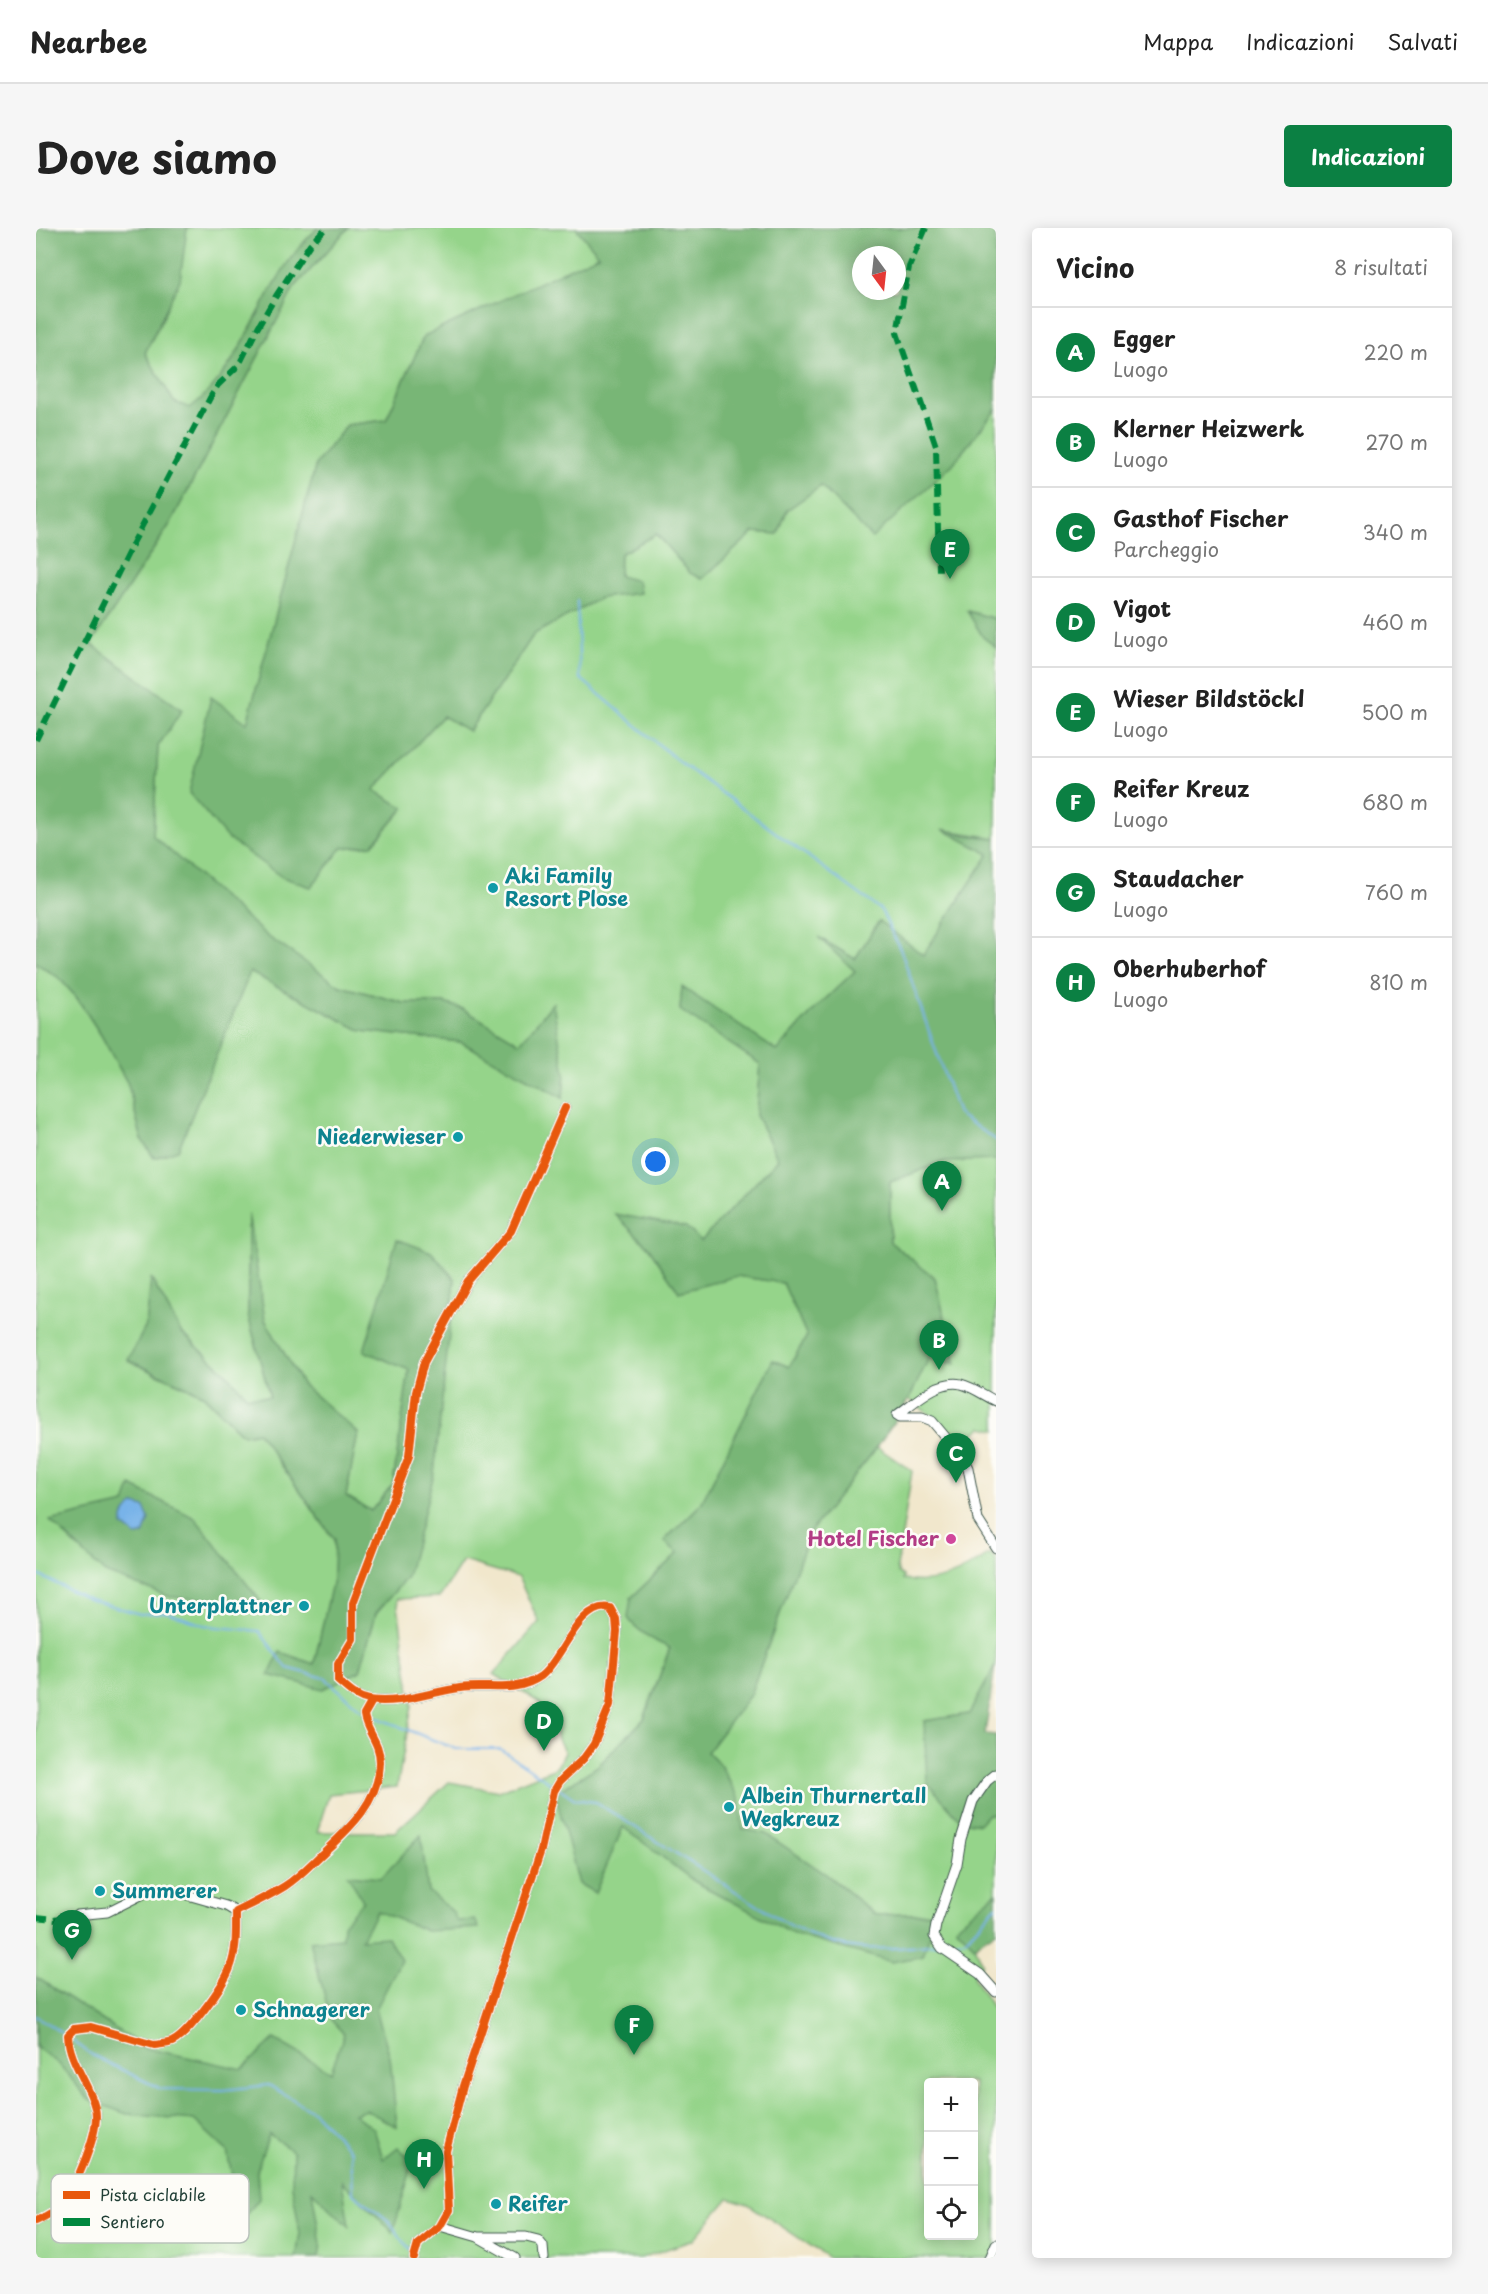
<!DOCTYPE html>
<html lang="it">
<meta charset="utf-8">
<style>
:root{--surface:#fff;--page:#f6f6f6;--text:#222;--muted:#767676;--line:#e0e0e0;--accent:#0b8043}
body{margin:0;font-family:"Playpen Sans",sans-serif;background:var(--page);color:var(--text)}
.controls{position:absolute;right:18px;bottom:18px;display:grid;overflow:hidden;border-radius:6px;box-shadow:0 3px 15px #0003}
.controls button{width:54px;height:54px;display:grid;place-items:center;padding:0;border:0;border-bottom:2px solid var(--line);background:var(--surface);color:var(--text);font:30px sans-serif}
.compass{position:absolute;left:816px;top:18px;width:54px;height:54px;border-radius:50%;background:var(--surface);box-shadow:0 3px 15px #0003;rotate:165deg}
.you{position:absolute;left:620px;top:934px;width:21px;height:21px;margin:-15px;border:4px solid #fff;border-radius:50%;background:#1a73e8;box-shadow:0 0 0 9px #1a73e833}
.badge{display:grid;place-items:center;width:39px;height:39px;border-radius:50%;background:var(--accent);color:#fff;font-size:20px;font-weight:700}
.pin{position:absolute;translate:-50% -50px;filter:drop-shadow(0 2px 3px #0008)}
.pin::after{content:'';position:absolute;top:32px;width:21px;height:18px;background:inherit;clip-path:polygon(0 0,100% 0,50% 100%)}
.list{margin:0;padding:0;list-style:none}
h2{display:flex;justify-content:space-between;align-items:center;height:78px;margin:0;padding:0 24px;font-size:26px}
h2 small{font-size:20px;font-weight:400;color:var(--muted)}
.list li{display:grid;grid-template-columns:39px 1fr auto;gap:18px;align-items:center;box-sizing:border-box;height:90px;padding:0 24px;border-top:2px solid var(--line)}
.list b{display:block;font-size:22px;white-space:nowrap}
.list p{margin:0;font-size:20px;white-space:nowrap;color:var(--muted)}
.list em{font-size:20px;font-style:normal;color:var(--muted)}
.icon{flex:none;width:33px;height:33px;fill:none;stroke:currentColor;stroke-width:2;stroke-linecap:round;stroke-linejoin:round}
.map{position:relative;flex:none;width:960px;height:2030px;overflow:hidden;border-radius:6px}
header{display:flex;align-items:center;gap:36px;box-sizing:border-box;height:84px;padding:0 30px;background:var(--surface);border-bottom:2px solid var(--line)}
header strong{font-size:28px}
nav{display:flex;gap:33px;margin-inline-start:auto;font-size:21px}
.intro{display:flex;align-items:center;justify-content:space-between;box-sizing:border-box;height:144px;padding:0 36px}
h1{margin:0;font-size:42px}
.button{padding:15px 27px;border-radius:6px;background:var(--accent);color:#fff;font-size:21px;font-weight:700}
main{display:flex;gap:36px;padding:0 36px}
aside{flex:1;background:var(--surface);border-radius:6px;box-shadow:0 3px 15px #0003}
.map>svg:first-child{display:block}
.green{fill:#95d48a;stroke:#5a885f;stroke-width:1.5;fill-rule:evenodd}
.forest{fill:#78b676;stroke:#4c7a55;stroke-width:1.5;fill-rule:evenodd}
.water{fill:#78b3e9;stroke:#4c788e;stroke-width:1.5}
.lines{fill:none;stroke-linecap:round;stroke-linejoin:round}
.stream{stroke:#78b3e9;stroke-width:2}
.minor-casing{stroke:#3e564b;stroke-width:11}
.minor{stroke:#fff;stroke-width:9}
.quiet{stroke:#00873e;stroke-width:6;stroke-dasharray:12 6;stroke-linecap:butt}
.cycleway-casing{stroke:#fdfcf7;stroke-width:11}
.cycleway{stroke:#e8590c;stroke-width:8}
.culture-dot{fill:#0f9aa8;stroke:#fdfcf7;stroke-width:2}
.hotel-dot{fill:#d1479c;stroke:#fdfcf7;stroke-width:2}
.labels{text-anchor:middle;stroke-width:5;stroke-linejoin:round;paint-order:stroke}
.culture-label{font-size:20px;font-weight:bold;fill:#0d838f;stroke:#fdfcf7;text-anchor:start}
.hotel-label{font-size:20px;font-weight:bold;fill:#b23c85;stroke:#fdfcf7;text-anchor:end}
.key{fill:#fdfcf7;stroke:#bac3bc;stroke-width:1.5}
.key-label{font-size:16px;fill:#1f3d34}
</style>
<header>
<strong>Nearbee</strong>
<nav><a>Mappa</a><a>Indicazioni</a><a>Salvati</a></nav>
</header>
<div class="intro"><h1>Dove siamo</h1><a class="button">Indicazioni</a></div>
<main>
<div class="map">
<svg width="960" height="2030" viewBox="0 0 960 2030">
<rect width="100%" height="100%" fill="#fdfcf7"/>
<filter id="ink" filterUnits="userSpaceOnUse"><feTurbulence type="fractalNoise" baseFrequency=".0167" numOctaves="2"/><feDisplacementMap in="SourceGraphic" scale="12" xChannelSelector="R" yChannelSelector="G"/><feConvolveMatrix kernelMatrix="1 2 1 2 8 2 1 2 1" color-interpolation-filters="sRGB"/></filter>
<filter id="wash" filterUnits="userSpaceOnUse"><feTurbulence type="fractalNoise" baseFrequency=".008" numOctaves="4" result="noise"/><feDisplacementMap in="SourceGraphic" scale="24" xChannelSelector="R" yChannelSelector="G"/><feGaussianBlur stdDeviation="1.35" result="paint"/><feColorMatrix in="noise" values="0 0 0 0 0 0 0 0 0 0 0 0 0 0 0 0 0 1.4 0 .05"/><feComposite in="paint" operator="in"/></filter>
<g filter="url(#wash)">
<rect width="100%" height="100%" fill="#f1e7cc"/>
<path class="green" d="M151,0H282C226,50 213,134 154,181L138,174L109,125L128,88Z
M312,0H540L564,27L388,108L350,192L311,197L280,236L211,496L175,469L306,620L336,617L368,581L338,562L407,488L433,503L498,406L564,370L604,364L583,348L584,326L620,306L654,345L666,351L718,304L742,306L751,282L785,258L916,237L960,181V391L932,383L947,409L960,419V610L909,602L954,626L887,727L843,693L819,731L785,711L819,743L781,779L741,823L646,759L644,782L724,836L720,887L742,931L665,1014L580,987L613,1020L643,1064L701,1048L747,1055L771,1108L753,1139L737,1132L665,1276L628,1313L642,1325L595,1370L621,1414L634,1419L608,1491L562,1538L519,1565L559,1665L587,1598L658,1653L756,1705L900,1685L840,1687L791,1647L730,1606L706,1601L703,1570L684,1537L671,1524L714,1467L774,1304L841,1219L876,1243L861,1339L862,1344L868,1349L867,1352C901,1358 926,1345 954,1326L960,1333V1438L933,1486L889,1493L947,1590L952,1586L960,1585V1665L921,1698L938,1718L946,1736L937,1749L960,1786V2030H793L712,1976L693,1970L657,2012L605,2030H0V735L22,749L41,770L65,807L92,856L106,912L142,922L214,744L326,803L425,814L527,870L516,776L485,816L427,781L408,775H368L304,758L231,708L117,608L122,518L146,482L55,416L134,296L258,60ZM212,990L229,1092L266,1156L322,1205L310,1268L335,1283L357,1256L373,1142L329,1122L361,1012L395,1024L419,1051L411,1120L371,1349L340,1385L323,1444L234,1447L278,1436L297,1351L298,1312L222,1204L207,1207L166,1166L92,1133L110,1098L116,1052L145,1104L189,1144L211,1168L234,1170L212,1087ZM427,1333L482,1349L503,1394L458,1446L504,1475L529,1525L520,1540L463,1563L413,1554L359,1604H281L293,1566L361,1559L376,1478L361,1371L404,1369ZM892,1854H938V2008H892Z
M958,931L960,932V1202L947,1199L922,1219L899,1191L873,1171L893,1130L919,1136L899,1050L854,1014V954L907,934Z"/>
<path class="forest" d="M0,0H151L144,52L109,125L138,174L154,180C214,135 226,49 282,0H312L258,60L134,296L55,416L146,482L122,518L117,608L231,708L304,758L368,775H408L427,781L484,815L517,775L529,846L527,870L425,814L326,803L214,744L142,922L118,930L106,912L92,856L65,807L41,770L22,749L0,735Z
M540,0H960V181L916,237L836,310L785,258L751,282L742,306L718,304L666,351L654,345L620,306L584,326L583,348L602,353L604,365L564,370L498,406L433,503L407,488L338,562L368,580L336,617L306,620L275,659L246,649L191,610L153,565L175,469L211,495L280,236L311,197L350,192L388,108L563,27ZM825,27H861V63H825Z
M931,383L960,391V419L947,409Z
M906,601L930,607L960,610V932L907,934L854,954V1014L899,1050L920,1136L893,1130L873,1171L841,1219L774,1304L714,1467L671,1524L684,1537L703,1570L707,1601L730,1606L791,1647L840,1687L901,1685L887,1728L856,1734L759,1707L658,1653L587,1599L559,1665L543,1656L519,1565L562,1538L608,1491L634,1420C618,1413 602,1404 592,1390L595,1370L642,1325L628,1313L665,1276L737,1132L753,1139L771,1108L747,1055L701,1048L643,1064L613,1020L579,986L650,999L665,1013L742,931L720,887L724,836L644,782L646,759L741,823L781,779L819,743L782,709L819,731L843,693L887,727L953,626Z
M212,985L229,1092L266,1156L322,1205L310,1268L335,1283L357,1256L373,1142L328,1123L361,1011L395,1024L419,1051L398,1246L371,1349L340,1385L324,1443L287,1461L233,1447L244,1424L278,1436L297,1351L298,1311L222,1204L207,1207L166,1166L92,1132L110,1098L115,1051L145,1104L189,1144L211,1168L234,1169L212,1087Z
M95,1258L159,1290L226,1375L134,1369L69,1345L14,1293L89,1276Z
M959,1438L949,1506L960,1507V1585L952,1586L943,1596L925,1593L891,1554L888,1493L933,1486Z
M385,1607L392,1663L417,1684L421,1693L439,1692L443,1700L391,1703L341,1683L325,1711L351,1709L365,1732L340,1781L354,1829L361,1899L330,1882L318,1886L338,1901L347,1931L362,1919L377,1934L357,2004L306,1953L313,1998L276,1963L285,2016L283,2030H260L264,2005L256,1958L257,1924L233,1906L221,1942L223,1971L205,1992L191,1923L158,1892L91,1886L53,1872L23,1836L0,1819V1749L109,1820L206,1841L238,1811L295,1844L308,1806L295,1792L274,1713L306,1710L307,1696L327,1673L312,1647L345,1650Z
M960,1665V1703L938,1718L920,1698Z"/>
<path class="water" d="M99,1276L108,1279L113,1291L107,1307L100,1308L87,1298C86,1286 90,1282 99,1276Z"/>
<g class="lines">
<path class="stream" d="M541,373L544,450L641,532L845,682L865,723L922,886L960,912
M0,1346L52,1371L104,1386L130,1384L171,1398L223,1403L251,1440L289,1450L327,1483
M332,1486L420,1521H464L518,1557
M523,1560L539,1571L559,1574L569,1580C611,1607 653,1634 696,1661C729,1682 762,1706 800,1716C834,1724 866,1720 900,1716
M906,1715L929,1712L960,1678
M0,1788L30,1808
M37,1813L56,1827L125,1861L187,1862L233,1857L278,1884L315,1923L317,1965L353,1993L376,2025"/>
</g>
</g>
<g filter="url(#ink)">
<g class="lines">
<defs>
<path id="minor" d="M861,1187L864,1189H886L896,1193L927,1230L932,1240L942,1292L960,1320
M861,1187C878,1175 902,1151 925,1156C937,1159 949,1168 960,1173
M960,1546L951,1553L937,1573L925,1611L921,1636L900,1697L898,1708L906,1720L944,1746L960,1764
M41,1687L71,1684L117,1661L134,1662L190,1678L200,1684
M0,1993C8,1989 17,1985 24,1978C39,1963 65,1901 59,1880C53,1855 33,1834 32,1807L38,1801L55,1799L118,1817C124,1816 131,1816 136,1814C152,1807 188,1757 194,1740C201,1722 200,1703 200,1684C216,1676 233,1668 249,1658C263,1649 275,1636 287,1625C314,1600 343,1574 344,1534C344,1514 330,1503 328,1487L336,1473
M404,1998L442,2009H490L502,2012L507,2018L508,2030
M442,2009L479,2030
M378,2030L382,2016L404,1998L413,1982L410,1923L427,1858L505,1622L518,1563L524,1553L548,1530L558,1516L574,1477L581,1403L580,1391L574,1380C543,1373 526,1432 505,1448C480,1466 452,1456 424,1460C394,1464 363,1477 333,1472C320,1470 312,1461 302,1453V1436L317,1411V1375L373,1228L380,1164L388,1134L432,1053L475,1003L529,880
M954,2030L960,2016"/>
</defs>
<use href="#minor" class="minor-casing"/>
<use href="#minor" class="minor"/>
<path class="quiet" d="M890,0L873,39L861,105L900,218L903,343
M0,512L97,315L175,168L182,157L203,137L222,99L240,68L274,16L290,0
M0,1689L18,1691L41,1687"/>
<defs>
<path id="cycleway" d="M0,1993C8,1989 17,1985 24,1978C39,1963 65,1901 59,1880C53,1855 33,1834 32,1807L38,1801L55,1799L118,1817C124,1816 131,1816 136,1814C152,1807 188,1757 194,1740C201,1722 200,1703 200,1684C216,1676 233,1668 249,1658C263,1649 275,1636 287,1625C314,1600 343,1574 344,1534C344,1514 330,1503 328,1487L336,1473
M378,2030L382,2016L404,1998L413,1982L410,1923L427,1858L505,1622L518,1563L524,1553L548,1530L558,1516L574,1477L581,1403L580,1391L574,1380C543,1373 526,1432 505,1448C480,1466 452,1456 424,1460C394,1464 363,1477 333,1472C320,1470 312,1461 302,1453V1436L317,1411V1375L373,1228L380,1164L388,1134L432,1053L475,1003L529,880"/>
</defs>
<use href="#cycleway" class="cycleway-casing"/>
<use href="#cycleway" class="cycleway"/>
</g>
</g>
<g class="culture-dot">
<circle cx="457" cy="660" r="6"/>
<circle cx="422" cy="909" r="6"/>
<circle cx="268" cy="1378" r="6"/>
<circle cx="693" cy="1579" r="6"/>
<circle cx="64" cy="1663" r="6"/>
<circle cx="205" cy="1782" r="6"/>
<circle cx="460" cy="1976" r="6"/>
</g>
<circle class="hotel-dot" cx="915" cy="1311" r="6"/>
<g class="labels">
<g class="culture-label">
<text x="469" y="655">Aki Family<tspan x="469" dy="23">Resort Plose</tspan></text>
<text x="410" y="916" text-anchor="end">Niederwieser</text>
<text x="256" y="1385" text-anchor="end">Unterplattner</text>
<text x="705" y="1575">Albein Thurnertall<tspan x="705" dy="23">Wegkreuz</tspan></text>
<text x="76" y="1670">Summerer</text>
<text x="217" y="1789">Schnagerer</text>
<text x="472" y="1983">Reifer</text>
</g>
<g class="hotel-label">
<text x="903" y="1318">Hotel Fischer</text>
</g>
</g>
<rect x="15" y="1946" width="198" height="69" rx="9" class="key"/>
<rect x="27" y="1963" width="27" height="8" fill="#e8590c"/>
<rect x="27" y="1990" width="27" height="8" fill="#00873e"/>
<g class="key-label">
<text x="64" y="1973">Pista ciclabile</text>
<text x="64" y="2000">Sentiero</text>
</g>
</svg>
<div class="controls">
<button>+</button>
<button>−</button>
<button><svg class="icon" aria-label="locate" viewBox="0 0 24 24"><circle cx="12" cy="12" r="6"/><path d="M12 2v4M12 18v4M2 12h4M18 12h4"/></svg></button>
</div>
<svg class="compass" viewBox="-18 -18 36 36"><path d="M0-13l5 13h-10z" fill="#e53935"/><path d="M0 13l5-13h-10z" fill="#767676"/></svg>
<div class="you"></div>
<div class="pin badge" style="left:906px;top:983px">A</div>
<div class="pin badge" style="left:903px;top:1142px">B</div>
<div class="pin badge" style="left:920px;top:1255px">C</div>
<div class="pin badge" style="left:508px;top:1523px">D</div>
<div class="pin badge" style="left:914px;top:351px">E</div>
<div class="pin badge" style="left:598px;top:1827px">F</div>
<div class="pin badge" style="left:36px;top:1732px">G</div>
<div class="pin badge" style="left:388px;top:1961px">H</div>
</div>
<aside>
<h2>Vicino<small>8 risultati</small></h2>
<ul class="list">
<li><span class="badge">A</span><div><b>Egger</b><p>Luogo</p></div><em>220 m</em></li>
<li><span class="badge">B</span><div><b>Klerner Heizwerk</b><p>Luogo</p></div><em>270 m</em></li>
<li><span class="badge">C</span><div><b>Gasthof Fischer</b><p>Parcheggio</p></div><em>340 m</em></li>
<li><span class="badge">D</span><div><b>Vigot</b><p>Luogo</p></div><em>460 m</em></li>
<li><span class="badge">E</span><div><b>Wieser Bildstöckl</b><p>Luogo</p></div><em>500 m</em></li>
<li><span class="badge">F</span><div><b>Reifer Kreuz</b><p>Luogo</p></div><em>680 m</em></li>
<li><span class="badge">G</span><div><b>Staudacher</b><p>Luogo</p></div><em>760 m</em></li>
<li><span class="badge">H</span><div><b>Oberhuberhof</b><p>Luogo</p></div><em>810 m</em></li>
</ul>
</aside>
</main>
